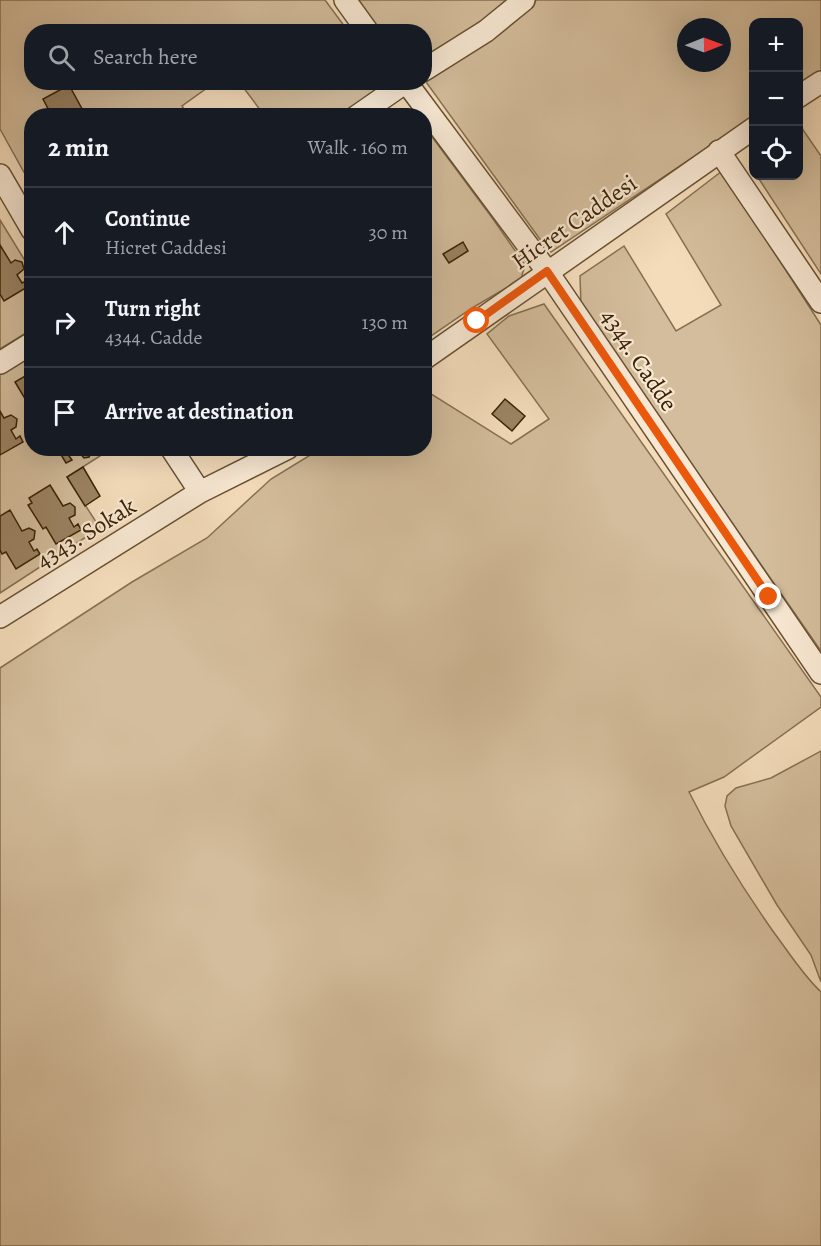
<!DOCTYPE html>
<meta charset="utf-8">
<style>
:root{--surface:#171b24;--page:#242831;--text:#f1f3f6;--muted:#9ea1a6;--line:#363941}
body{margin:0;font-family:Alegreya,serif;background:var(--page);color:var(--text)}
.controls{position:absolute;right:18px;top:18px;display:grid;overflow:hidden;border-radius:12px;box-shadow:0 6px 24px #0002}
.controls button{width:54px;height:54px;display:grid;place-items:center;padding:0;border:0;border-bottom:2px solid var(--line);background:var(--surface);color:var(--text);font:30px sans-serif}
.compass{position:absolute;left:677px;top:18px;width:54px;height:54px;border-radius:50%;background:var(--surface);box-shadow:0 6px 24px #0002;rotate:89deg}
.stop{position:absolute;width:18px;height:18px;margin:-14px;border:4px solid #ea580c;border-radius:50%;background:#fff}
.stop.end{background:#ea580c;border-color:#fff;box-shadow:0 2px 6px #0008}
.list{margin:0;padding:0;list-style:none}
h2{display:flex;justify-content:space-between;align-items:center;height:78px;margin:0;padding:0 24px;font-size:26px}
h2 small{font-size:20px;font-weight:400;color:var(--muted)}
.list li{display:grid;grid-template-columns:39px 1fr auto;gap:18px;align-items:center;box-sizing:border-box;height:90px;padding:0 24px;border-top:2px solid var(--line)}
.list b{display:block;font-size:22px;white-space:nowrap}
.list p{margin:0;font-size:20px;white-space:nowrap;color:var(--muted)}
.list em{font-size:20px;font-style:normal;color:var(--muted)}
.icon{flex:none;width:33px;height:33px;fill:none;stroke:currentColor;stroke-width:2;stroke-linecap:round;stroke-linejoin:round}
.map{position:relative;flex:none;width:821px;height:1246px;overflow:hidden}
.search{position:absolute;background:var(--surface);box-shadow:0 6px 24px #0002;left:24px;top:24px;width:408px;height:66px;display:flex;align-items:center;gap:15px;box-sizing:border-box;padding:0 21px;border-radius:24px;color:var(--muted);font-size:22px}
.panel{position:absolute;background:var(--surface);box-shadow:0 6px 24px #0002;left:24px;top:108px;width:408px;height:348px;border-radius:24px}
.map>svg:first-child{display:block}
.green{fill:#d4bd9c;stroke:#877050;stroke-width:1.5;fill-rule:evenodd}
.building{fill:#9b8363;stroke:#3a2304;stroke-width:1.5}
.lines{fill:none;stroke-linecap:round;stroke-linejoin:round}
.minor-casing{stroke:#685132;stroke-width:24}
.minor{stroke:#f8e8d3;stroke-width:21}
.route{stroke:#ea580c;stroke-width:8}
.labels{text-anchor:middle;stroke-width:4.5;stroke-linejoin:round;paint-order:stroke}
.street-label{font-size:24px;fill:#3a2304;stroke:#f8e8d3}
</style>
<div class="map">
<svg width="821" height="1246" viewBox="0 0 821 1246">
<rect width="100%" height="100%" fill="#f4dcbb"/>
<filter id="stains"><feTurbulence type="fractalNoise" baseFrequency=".00333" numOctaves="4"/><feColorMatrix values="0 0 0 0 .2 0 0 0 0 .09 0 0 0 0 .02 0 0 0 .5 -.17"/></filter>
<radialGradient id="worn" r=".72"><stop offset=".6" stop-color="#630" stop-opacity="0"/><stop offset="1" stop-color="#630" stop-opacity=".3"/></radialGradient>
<path class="green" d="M0,0H325L348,31L32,32V82L214,83L182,106L188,115L32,116L31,185L0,129Z
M356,0H520L425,56L424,32L377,31Z
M537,0H821V72L799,87L798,22H754L753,117L551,252L542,242L426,82L513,16ZM686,27H722V63H686Z
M240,83H385L391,90L333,115H264Z
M799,124L821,156V274L757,176H798Z
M424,126L493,219L525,265L521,279L472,308L425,340Z
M722,171L821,325V651L581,306L580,276L624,246L676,331L721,305L666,214Z
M0,220L32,272L31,330L0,349Z
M544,304L821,697V707L724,777L689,792C714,842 743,889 775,934C790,954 803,975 821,992V1246H0V668L132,582L207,538L271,479L320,449L424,448L425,390L511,444L549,419L487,334L509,316Z
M31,354L32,448L111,449L67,477L100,528L0,593V375Z
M821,751V982L811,955L777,905L731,826L725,806L727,796L736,788L771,778Z"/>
<path class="building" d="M69,85L86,116H52L43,99Z
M463,242L468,251L449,263L443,254Z
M0,245L11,263L15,260L22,262L24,269L17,275L22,283L26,281L29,286L4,301L0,294Z
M32,372V406L30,407L15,382Z
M505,399L525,416L512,431L492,414Z
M0,411L4,418L11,415L17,419L16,427L11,430L16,439L20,436L23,442L0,455Z
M57,448H92V452L89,457L84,458L78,451L69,456L72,460L66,463Z
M83,467L100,496L85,506L67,477Z
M50,485L63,506L70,503L75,507V515L69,518L74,527L78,524L81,530L56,544L46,527L43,529L28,505L32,503L29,498Z
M10,510L22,531L29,528L35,531L34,539L29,542L34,551L37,549L40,554L16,569L6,552L2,554L0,550V516Z"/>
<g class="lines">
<defs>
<path id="minor" d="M345,0L368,32
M424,70L486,31L524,0
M406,82L547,271L821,673
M798,97L821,82
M357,116L406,82
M719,151L821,302
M0,175L32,230
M424,359L754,128
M0,363L32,343
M171,448L200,492
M0,617L200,492L288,448"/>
</defs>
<use href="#minor" class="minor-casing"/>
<use href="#minor" class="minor"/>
</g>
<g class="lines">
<path class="route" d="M477,321L547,271L769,597"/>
</g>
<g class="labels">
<g class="street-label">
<text transform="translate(574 222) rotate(-35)" y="8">Hicret Caddesi</text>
<text transform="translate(639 360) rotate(56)" y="8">4344. Cadde</text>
<text transform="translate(86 533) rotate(-32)" y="8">4343. Sokak</text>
</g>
</g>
<rect width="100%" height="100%" filter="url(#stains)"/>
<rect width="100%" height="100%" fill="url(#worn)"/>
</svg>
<div class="controls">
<button>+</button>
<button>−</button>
<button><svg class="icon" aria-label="locate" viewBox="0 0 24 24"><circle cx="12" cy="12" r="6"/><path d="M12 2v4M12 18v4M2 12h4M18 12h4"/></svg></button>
</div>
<svg class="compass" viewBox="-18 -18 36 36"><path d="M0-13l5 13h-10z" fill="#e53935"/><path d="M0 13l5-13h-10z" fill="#9ea1a6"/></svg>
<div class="stop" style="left:477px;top:321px"></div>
<div class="stop end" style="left:769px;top:597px"></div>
<div class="search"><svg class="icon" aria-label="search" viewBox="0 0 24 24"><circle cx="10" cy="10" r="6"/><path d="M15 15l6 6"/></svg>Search here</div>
<section class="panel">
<h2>2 min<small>Walk · 160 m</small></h2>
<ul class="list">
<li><svg class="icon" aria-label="ahead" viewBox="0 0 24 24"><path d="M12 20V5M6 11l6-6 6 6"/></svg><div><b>Continue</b><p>Hicret Caddesi</p></div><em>30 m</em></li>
<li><svg class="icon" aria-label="right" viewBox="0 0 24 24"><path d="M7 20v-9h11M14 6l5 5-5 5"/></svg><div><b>Turn right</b><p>4344. Cadde</p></div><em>130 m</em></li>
<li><svg class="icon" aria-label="arrive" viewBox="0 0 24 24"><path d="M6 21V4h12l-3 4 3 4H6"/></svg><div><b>Arrive at destination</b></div></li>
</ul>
</section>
</div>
